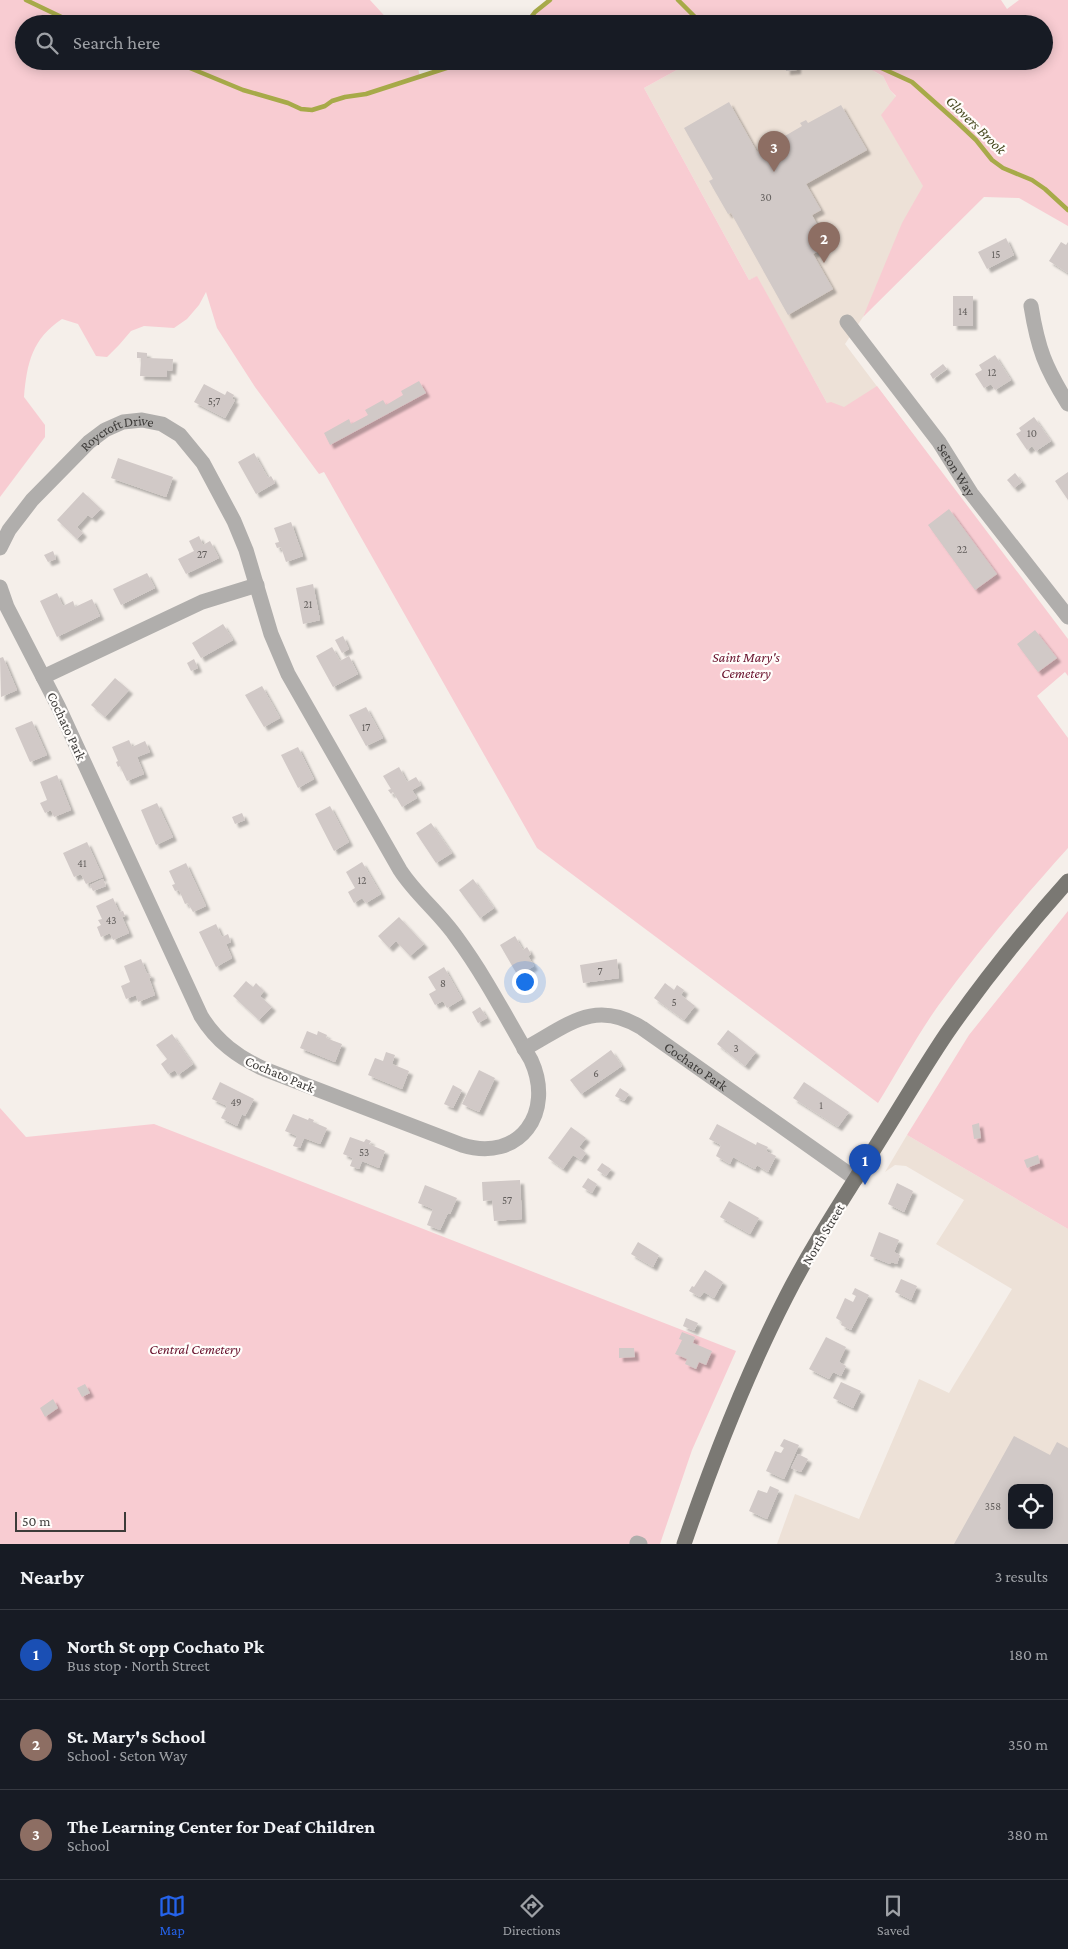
<!DOCTYPE html>
<meta charset="utf-8">
<style>
:root{--surface:#171b24;--page:#20242c;--text:#f1f3f6;--muted:#9ea1a6;--line:#363941;--accent:#2563eb}
body{margin:0;font-family:"Crimson Pro",serif;background:var(--page);color:var(--text)}
.controls{position:absolute;right:15px;bottom:15px;display:grid;overflow:hidden;border-radius:10px;box-shadow:0 2px 12px #0003}
.controls button{width:45px;height:45px;display:grid;place-items:center;padding:0;border:0;border-bottom:1px solid var(--line);background:var(--surface);color:var(--text);font:25px sans-serif}
.scale{position:absolute;left:15px;bottom:12px;width:111px;box-sizing:border-box;padding-left:5px;border:2px solid #3d3b39;border-top:0;font-size:14px;line-height:18px;white-space:nowrap;color:#3d3b39;-webkit-text-stroke:4px #fffdfb;paint-order:stroke}
.you{position:absolute;left:524px;top:981px;width:18px;height:18px;margin:-12px;border:4px solid #fff;border-radius:50%;background:#1a73e8;box-shadow:0 0 0 8px #1a73e833}
.badge{display:grid;place-items:center;width:32px;height:32px;border-radius:50%;background:var(--accent);color:#fff;font-size:16px;font-weight:700}
.pin{position:absolute;translate:-50% -41px;filter:drop-shadow(0 1px 2px #0008)}
.pin::after{content:'';position:absolute;top:26px;width:18px;height:15px;background:inherit;clip-path:polygon(0 0,100% 0,50% 100%)}
.list{margin:0;padding:0;list-style:none}
h2{display:flex;justify-content:space-between;align-items:center;height:65px;margin:0;padding:0 20px;font-size:21px}
h2 small{font-size:16px;font-weight:400;color:var(--muted)}
.list li{display:grid;grid-template-columns:32px 1fr auto;gap:15px;align-items:center;box-sizing:border-box;height:90px;padding:0 20px;border-top:1px solid var(--line)}
.list b{display:block;font-size:19px;white-space:nowrap}
.list p{margin:0;font-size:16px;white-space:nowrap;color:var(--muted)}
.list em{font-size:16px;font-style:normal;color:var(--muted)}
.icon{flex:none;width:28px;height:28px;fill:none;stroke:currentColor;stroke-width:2;stroke-linecap:round;stroke-linejoin:round}
.map{position:relative;flex:none;width:1068px;height:1544px;overflow:hidden}
.search{position:absolute;background:var(--surface);box-shadow:0 2px 12px #0003;left:15px;right:15px;top:15px;height:55px;display:flex;align-items:center;gap:12px;box-sizing:border-box;padding:0 18px;border-radius:28px;color:var(--muted);font-size:19px}
.sheet{height:335px;background:var(--surface)}
nav{display:flex;justify-content:space-around;align-items:center;box-sizing:border-box;height:70px;border-top:1px solid var(--line);background:var(--surface);font-size:14px;color:var(--muted)}
nav a{display:grid;justify-items:center;gap:2px}
nav .on{color:var(--accent)}
.map>svg:first-child{display:block}
.built{fill:#ede1d7;fill-rule:evenodd}
.green{fill:#f8ccd2}
.lines{fill:none;stroke-linecap:round;stroke-linejoin:round}
.stream{stroke:#a7aa49;stroke-width:4.5}
.building{fill:#d1c9c7;fill-rule:evenodd;filter:url(#shadow)}
.minor{stroke:#b0aeac;stroke-width:15}
.major{stroke:#7a7873;stroke-width:15}
.labels{text-anchor:middle;stroke-width:4.5;stroke-linejoin:round;paint-order:stroke}
.number-label{font-size:11px;fill:#625e5c}
.street-label{font-size:14px;fill:#3d3b39;stroke:#fffdfb}
.park-label{font-size:14px;font-style:italic;fill:#68112c;stroke:#fffdfb}
.water-label{font-size:15px;font-style:italic;fill:#46481f;stroke:#fffdfb}
</style>
<div class="map">
<svg width="1068" height="1544" viewBox="0 0 1068 1544">
<defs>
<filter id="shadow"><feDropShadow dx="4" dy="4" stdDeviation="1" flood-color="#0004"/></filter>
</defs>
<rect width="100%" height="100%" fill="#f5efea"/>
<path class="built" d="M693,61H863L875,72L883,76L890,90L941,150L863,317L845,344L916,438L827,403L757,277L749,280L644,88Z
M907,1135L1068,1229V1544H777L795,1494L859,1519L919,1379L949,1393L1012,1289L936,1244L964,1200L906,1166L895,1165L885,1172ZM1012,1488H1049V1525H1012Z"/>
<path class="green" d="M0,0H370L392,24H24V61H416L420,76L468,61H693L644,88L749,280L757,276L827,403L831,402L844,407L877,386L1068,639V676L1065,672L1037,696L1068,738V848C1023,898 978,951 938,1006C916,1037 898,1071 878,1103L537,848L324,472L319,474L255,387L217,328L206,292L199,305L187,319L174,328L144,326L131,331L119,345L107,357L96,356L78,324L62,319C32,339 27,363 24,397L45,425V437L0,497Z
M550,0H1001L1007,9L1019,0H1068V226L1019,198L984,197L863,317L902,223L923,186L881,115L896,96L890,90L883,76L870,69L863,61H1044V24H526L535,12Z
M1068,911V1229L907,1135L969,1035Z
M0,1108L26,1137L154,1124L736,1351L692,1450L660,1544H0Z"/>
<g class="lines">
<path class="stream" d="M26,0L76,24
M678,0L702,24
M526,24L535,12L550,0
M173,61L243,90L288,103L301,109L312,110L325,106L332,101L345,97L366,94L468,61
M866,61L912,82L958,123L976,140L992,160L1003,168L1032,180L1045,189L1068,210"/>
</g>
<path class="building" d="M797,63V70L786,71V64Z
M729,102L757,152L767,146L766,143L771,139L773,143L802,126L800,123L806,120L808,123L841,105L867,150L806,184L821,210L812,215L822,234L815,238L822,249L813,254L833,289L788,315L731,213L728,214L709,181L713,179L684,128Z
M1006,238L1014,255L987,269L978,252Z
M1061,242L1066,245L1068,242V273L1049,261Z
M953,296H973V326H953Z
M137,352L147,353V358L173,359L172,371L167,370V377L140,376L141,358H137Z
M995,355L1011,380L995,390L991,384L984,388L975,374L982,370L979,365Z
M943,364L947,369L933,379L930,374Z
M419,381L426,393L330,445L324,433L349,419L351,424L368,415L365,410L383,400L386,405L403,395L401,391Z
M204,384L225,395L227,391L234,395L232,399L235,400L225,418L194,402Z
M1034,417L1051,441L1036,451L1032,446L1027,450L1016,434L1021,431L1019,428Z
M254,453L268,478L271,476L275,483L256,494L238,462Z
M118,458L173,477L166,497L111,478Z
M1068,472V500L1055,481Z
M1015,473L1022,482L1014,488L1007,480Z
M83,492L101,509L92,518L88,515L77,527L83,533L77,539L57,520Z
M949,509L997,574L975,590L928,525Z
M291,522L303,556L286,562L281,547L277,548L275,543L279,542L274,528Z
M199,536L203,545L210,541L219,558L186,574L178,559L194,551L189,541Z
M53,551L56,559L48,562L44,555Z
M147,573L155,588L121,605L113,589Z
M313,584L320,620L303,624L296,588Z
M57,593L63,606L73,601L75,607L92,599L100,616L57,637L40,601Z
M223,624L233,640L201,658L192,643Z
M1035,630L1057,658L1038,672L1017,644Z
M343,636L349,649L342,653L335,640Z
M332,647L340,661L349,656L358,674L333,687L316,656Z
M3,657L17,690L1,697L0,658Z
M194,659L198,668L191,671L187,663Z
M115,678L129,690L105,717L91,705Z
M262,686L280,718L264,727L245,695Z
M366,707L383,738L366,746L349,715Z
M32,721L47,755L30,762L15,728Z
M129,740L132,747L145,741L150,752L137,757L144,774L127,781L120,766L118,767L116,762L118,761L112,747Z
M298,747L314,779L298,788L281,755Z
M399,767L407,782L416,777L421,785L412,790L417,798L402,807L393,792L391,794L388,790L391,789L383,776Z
M57,775L71,810L54,817L51,810L45,813L40,803L47,800L40,782Z
M157,803L173,837L156,845L141,810Z
M330,806L349,842L334,851L315,814Z
M242,813L245,820L235,824L232,817Z
M431,823L452,853L436,863L416,833Z
M87,842L103,877L86,884L81,874L74,877L63,853Z
M362,862L381,894L366,903L362,898L354,903L348,892L355,888L346,872Z
M186,863L206,906L193,912L188,903L185,904L179,890L175,891L172,885L175,884L169,871Z
M103,879L106,886L93,891L90,885Z
M473,879L494,908L480,918L459,890Z
M113,898L119,912L123,911L125,916L122,917L129,933L113,940L110,933L101,937L97,927L101,925L98,920L102,919L96,906Z
M399,917L424,944L410,956L396,941L389,948L378,936Z
M216,924L222,937L228,934L231,942L226,944L232,958L216,967L199,932Z
M515,936L523,950L527,947L531,954L528,956L534,966L518,976L500,945Z
M141,959L147,974L149,973L151,977L149,978L155,995L138,1002L136,995L126,999L121,986L130,982L124,966Z
M617,959L619,978L583,983L580,965Z
M444,967L462,999L447,1008L443,1001L435,1005L429,994L436,990L428,977Z
M246,981L253,987L256,983L264,991L260,996L272,1007L259,1020L233,996Z
M665,983L674,990L677,985L684,990L681,995L695,1006L684,1020L654,998Z
M480,1007L487,1018L478,1023L472,1012Z
M728,1030L756,1052L745,1066L717,1044Z
M307,1031L317,1035L318,1031L327,1035L326,1038L342,1044L335,1062L300,1048Z
M172,1034L193,1064L178,1075L175,1070L168,1074L161,1064L167,1059L156,1045Z
M611,1050L622,1066L581,1094L570,1080Z
M386,1052L395,1055L392,1064L409,1071L402,1089L368,1075L375,1058L383,1061Z
M479,1070L495,1078L479,1112L462,1104Z
M220,1082L254,1099L245,1116L242,1114L237,1126L221,1118L227,1106L212,1099Z
M804,1082L849,1112L838,1127L793,1098Z
M453,1085L462,1090L453,1108L444,1104Z
M620,1088L629,1094L624,1101L615,1096Z
M293,1114L308,1120L309,1118L314,1120L313,1122L327,1128L320,1144L304,1138L300,1148L293,1146L297,1136L285,1131Z
M979,1123L981,1138L974,1139L972,1125Z
M717,1124L756,1145L757,1142L768,1147L766,1151L776,1156L768,1172L757,1165L755,1169L733,1157L730,1164L716,1156L721,1145L709,1139Z
M571,1127L586,1138L579,1147L586,1153L581,1160L573,1155L563,1169L548,1158Z
M350,1137L364,1142L366,1139L371,1141L369,1144L385,1151L379,1168L362,1161L359,1169L350,1166L353,1158L343,1154Z
M1038,1155L1040,1163L1027,1168L1024,1160Z
M602,1163L611,1169L606,1176L597,1170Z
M588,1178L597,1184L592,1193L582,1187Z
M520,1180L522,1219L494,1221L492,1200L483,1201L482,1182Z
M897,1183L913,1191L904,1212L888,1204Z
M425,1185L457,1198L450,1214L448,1213L440,1230L427,1225L433,1209L418,1203Z
M729,1201L759,1218L750,1234L720,1217Z
M879,1232L899,1240L894,1252L900,1255L897,1264L891,1262L890,1264L870,1256Z
M638,1242L659,1255L653,1267L631,1254Z
M705,1270L723,1282L714,1298L704,1292L700,1297L689,1291L692,1286L694,1287Z
M901,1279L917,1286L911,1300L895,1292Z
M855,1288L869,1295L851,1330L841,1325L842,1322L836,1318L845,1298L853,1302L856,1296L852,1294Z
M686,1318L698,1323L694,1331L683,1326Z
M682,1332L695,1337L693,1343L712,1351L706,1365L699,1362L696,1369L685,1364L687,1359L675,1354L682,1340L679,1339Z
M826,1337L846,1347L839,1362L846,1366L841,1376L833,1372L829,1379L809,1369Z
M619,1348H634L635,1357L619,1358Z
M841,1382L861,1391L853,1408L833,1398Z
M85,1384L90,1393L82,1397L77,1388Z
M53,1399L58,1408L45,1417L40,1408Z
M1014,1436L1050,1455L1057,1442L1068,1448V1544H954ZM1012,1488H1049V1525H1012Z
M784,1439L799,1445L784,1479L766,1471L775,1451L781,1453L784,1448L780,1446Z
M798,1454L808,1459L801,1472L791,1468Z
M770,1486L779,1490L767,1519L749,1511L758,1490L767,1493Z"/>
<g class="lines">
<g class="minor">
<path d="M1031,306C1038,349 1045,367 1068,404"/>
<path id="s1" d="M847,322L939,442L971,493L1068,617"/>
<path id="s2" d="M0,548L9,530L32,500L89,442L105,430L123,422L142,420L162,424L180,435L203,463L234,521L246,550L271,634L288,674L400,870C416,895 440,913 457,938C485,976 507,1019 531,1060C555,1112 520,1163 462,1145L264,1069C238,1057 217,1042 201,1016L58,706L7,607L0,587"/>
<path d="M43,677L202,602L257,585"/>
<path id="s3" d="M524,1049C567,1026 594,998 642,1028L856,1179"/>
<path d="M637,1543L640,1544"/>
</g>
<path class="major" d="M684,1544C713,1460 745,1377 786,1297C814,1242 849,1190 881,1138C903,1103 924,1067 947,1033C984,980 1025,929 1068,881"/>
</g>
<g class="labels">
<g class="number-label">
<text x="766" y="201">30</text>
<text x="996" y="258">15</text>
<text x="963" y="315">14</text>
<text x="992" y="376">12</text>
<text x="214" y="405">5;7</text>
<text x="1032" y="437">10</text>
<text x="962" y="553">22</text>
<text x="202" y="558">27</text>
<text x="308" y="608">21</text>
<text x="366" y="731">17</text>
<text x="82" y="867">41</text>
<text x="362" y="884">12</text>
<text x="111" y="924">43</text>
<text x="600" y="975">7</text>
<text x="443" y="987">8</text>
<text x="674" y="1006">5</text>
<text x="736" y="1052">3</text>
<text x="596" y="1077">6</text>
<text x="236" y="1106">49</text>
<text x="821" y="1109">1</text>
<text x="364" y="1156">53</text>
<text x="507" y="1204">57</text>
<text x="993" y="1510">358</text>
</g>
<g class="street-label">
<text dy="5" stroke="none"><textPath href="#s2" startOffset="170">Roycroft Drive</textPath></text>
<text dy="5" stroke="none"><textPath href="#s1" startOffset="184">Seton Way</textPath></text>
<text transform="translate(67 726) rotate(65)" y="5">Cochato Park</text>
<text dy="5" stroke="none"><textPath href="#s3" startOffset="195">Cochato Park</textPath></text>
<text transform="translate(280 1074) rotate(23)" y="5">Cochato Park</text>
<text transform="translate(823 1234) rotate(-59)" y="5">North Street</text>
</g>
<g class="park-label">
<text x="746" y="662">Saint Mary's<tspan x="746" dy="16">Cemetery</tspan></text>
<text x="195" y="1354">Central Cemetery</text>
</g>
<g class="water-label">
<text transform="translate(976 125) rotate(44)" y="5">Glovers Brook</text>
</g>
</g>
</svg>
<div class="controls">
<button><svg class="icon" aria-label="locate" viewBox="0 0 24 24"><circle cx="12" cy="12" r="6"/><path d="M12 2v4M12 18v4M2 12h4M18 12h4"/></svg></button>
</div>
<div class="scale">50 m</div>
<div class="you"></div>
<div class="pin badge" style="left:865px;top:1185px;background:#1a4fb4">1</div>
<div class="pin badge" style="left:824px;top:263px;background:#8d6e63">2</div>
<div class="pin badge" style="left:774px;top:172px;background:#8d6e63">3</div>
<div class="search"><svg class="icon" aria-label="search" viewBox="0 0 24 24"><circle cx="10" cy="10" r="6"/><path d="M15 15l6 6"/></svg>Search here</div>
</div>
<section class="sheet">
<h2>Nearby<small>3 results</small></h2>
<ul class="list">
<li><span class="badge" style="background:#1a4fb4">1</span><div><b>North St opp Cochato Pk</b><p>Bus stop · North Street</p></div><em>180 m</em></li>
<li><span class="badge" style="background:#8d6e63">2</span><div><b>St. Mary's School</b><p>School · Seton Way</p></div><em>350 m</em></li>
<li><span class="badge" style="background:#8d6e63">3</span><div><b>The Learning Center for Deaf Children</b><p>School</p></div><em>380 m</em></li>
</ul>
</section>
<nav>
<a class="on"><svg class="icon" aria-label="map" viewBox="0 0 24 24"><path d="M3 6l6-2 6 2 6-2v14l-6 2-6-2-6 2zM9 4v14M15 6v14"/></svg>Map</a>
<a><svg class="icon" aria-label="directions" viewBox="0 0 24 24"><path d="M12 3l9 9-9 9-9-9zM9 14v-3h6M13 9l2 2-2 2"/></svg>Directions</a>
<a><svg class="icon" aria-label="saved" viewBox="0 0 24 24"><path d="M7 4h10v16l-5-4-5 4z"/></svg>Saved</a>
</nav>
